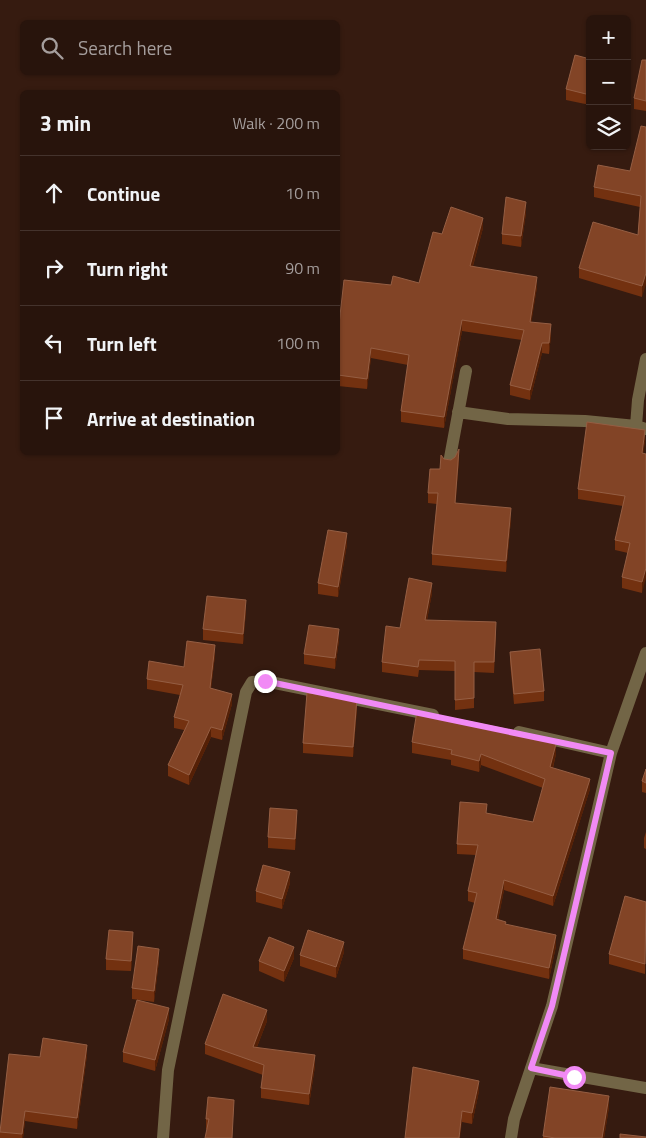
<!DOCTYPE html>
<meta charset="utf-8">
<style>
:root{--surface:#28140c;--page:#34211a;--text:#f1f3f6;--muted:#a59e9d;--line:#44332d}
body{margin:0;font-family:"Titillium Web",sans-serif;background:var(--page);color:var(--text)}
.controls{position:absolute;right:15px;top:15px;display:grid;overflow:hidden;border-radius:8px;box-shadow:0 1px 4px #0004}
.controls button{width:45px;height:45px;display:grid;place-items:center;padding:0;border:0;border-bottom:1px solid var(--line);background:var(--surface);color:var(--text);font:25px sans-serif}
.stop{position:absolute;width:15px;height:15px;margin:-11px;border:4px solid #f18af5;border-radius:50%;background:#fff}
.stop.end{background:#f18af5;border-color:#fff;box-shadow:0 1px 5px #0008}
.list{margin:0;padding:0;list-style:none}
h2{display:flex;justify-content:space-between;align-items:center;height:65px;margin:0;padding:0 20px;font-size:21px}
h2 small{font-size:16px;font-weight:400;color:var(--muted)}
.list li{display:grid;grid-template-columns:32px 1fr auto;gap:15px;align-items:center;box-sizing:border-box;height:75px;padding:0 20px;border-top:1px solid var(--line)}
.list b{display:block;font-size:19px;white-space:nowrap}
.list em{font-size:16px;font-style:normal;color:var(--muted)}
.icon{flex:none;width:28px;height:28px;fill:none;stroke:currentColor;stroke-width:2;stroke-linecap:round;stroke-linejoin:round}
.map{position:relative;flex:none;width:646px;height:1138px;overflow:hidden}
.search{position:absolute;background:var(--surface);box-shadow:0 1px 4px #0004;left:20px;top:20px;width:320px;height:55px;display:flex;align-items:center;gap:12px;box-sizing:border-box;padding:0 18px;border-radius:8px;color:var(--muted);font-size:19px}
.panel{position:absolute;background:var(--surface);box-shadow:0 1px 4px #0004;left:20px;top:90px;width:320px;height:365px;border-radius:8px}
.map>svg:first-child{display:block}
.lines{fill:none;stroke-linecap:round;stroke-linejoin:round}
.minor{stroke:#726546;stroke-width:12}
.wall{fill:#733110}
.shaded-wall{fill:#552006}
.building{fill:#824426;stroke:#955e43}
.route{stroke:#f18af5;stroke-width:6}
</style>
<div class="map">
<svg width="646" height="1138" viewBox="0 0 646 1138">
<rect width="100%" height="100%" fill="#361b10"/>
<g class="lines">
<path class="minor" d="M646,359L638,400L636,426L646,429
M458,412L508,419L585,421L636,426
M449,463L466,371
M519,732L611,753L646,653
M531,1068L646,1088
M163,1138L168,1070L246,692L252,682L265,681L433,715
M511,1138L514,1119L552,1006L611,753"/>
</g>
<path class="wall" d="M590,59V105L566,100V89Z
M646,60V111L634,109V98Z
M646,127L642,297L579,278V268L638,235L640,207L594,197V187L630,171Z
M526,213L521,247L502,244V234Z
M483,228L473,266L537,287L531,322L551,335L549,354L542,353L530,400L510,395V385L522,340L462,331L444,428L401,422V411L408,365L371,358L367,389L338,386V333L391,285L419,283L442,234Z
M645,441L643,453L642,593L622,588V577L628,553L615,550V540L623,506L578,499V489Z
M444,459L451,460H459L455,503L511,519L506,572L432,565V554L437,504L428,503V493L440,469Z
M347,544L338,597L318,594V583Z
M432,593L427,620L496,633L494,673L474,672V708L455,710V671L419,670L418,677L382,672V662L400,628Z
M246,611L243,644L203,640V629Z
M339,640L335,669L304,664V654Z
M510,652L544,691V701L514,704L510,662Z
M215,655L211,688L232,704L222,740L211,737L189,785L168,776V765L184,730L174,728V717L180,695L147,689V679L184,667Z
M357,708L353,757L303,753V743Z
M412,742L556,754L553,768L590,789L553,906L504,890L498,920L506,924L556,946L549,979L463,959V949L475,903L468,901V891L476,855L457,854V844L487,813L533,822L543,788L481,765L479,772L451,765V760L412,753Z
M646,769V793L642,792V781Z
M297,820L295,850L268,848V837Z
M646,832V849L644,848V838Z
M290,883L282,909L256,902V891Z
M646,902L645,974L609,964V954Z
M133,943L131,971L106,970V959Z
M344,952L336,978L300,966V955Z
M294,958L284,982L259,971V961Z
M159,960L154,1002L132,999V988Z
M169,1019L155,1071L123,1062V1052Z
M267,1021L257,1047L315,1066L309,1105L261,1098V1088L263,1075L205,1054V1044Z
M87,1055L77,1129L25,1121L23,1138H0V1132Z
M479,1091L472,1124L462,1122L405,1138Z
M609,1107L604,1138H543V1136Z
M234,1110L207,1129H206V1119Z"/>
<path class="shaded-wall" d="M526,202V213L521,247V236Z
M483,218V228L470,276V266Z
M646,273V284L642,297V286Z
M537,277V287L530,332V322Z
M462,320V331L444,428V417Z
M551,324V335L549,354V343Z
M542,343V353L530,400V390Z
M371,348V358L367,389V379Z
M645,430V441L642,464V453Z
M459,449V460L455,514V503Z
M511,508V519L506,572V561Z
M347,533V544L338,597V587Z
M646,568V578L642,593V582Z
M432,583V593L425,630V620Z
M246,600V611L243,644V634Z
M339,629V640L335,669V658Z
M215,645V655L210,698V688Z
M232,694V704L222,740V730Z
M357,698V708L353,757V747Z
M211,727V737L189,785V775Z
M556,744V754L550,778V767Z
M481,754V765L479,772V761Z
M590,779V789L553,906V896Z
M297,810V820L295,850V839Z
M290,872V883L282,909V899Z
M504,880V890L496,930V919Z
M133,932V943L131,971V961Z
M556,935V946L549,979V968Z
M344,942V952L336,978V967Z
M294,947V958L284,982V971Z
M159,949V960L154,1002V991Z
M169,1008V1019L155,1071V1060Z
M267,1010V1021L253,1057V1047Z
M87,1045V1055L77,1129V1118Z
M315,1055V1066L309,1105V1094Z
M479,1081V1091L472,1124V1113Z
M609,1096V1107L604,1138H602Z
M25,1111V1121L23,1138H22Z
M462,1111V1122L460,1138H459Z"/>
<path class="building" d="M575,55L590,59V95L566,89Z
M642,60H646V101L634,98Z
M641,126L646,127V273L642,286L579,268L593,222L638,235L641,196L594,187L598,165L630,171Z
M506,197L526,202L521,236L502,234Z
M451,207L483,218L470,266L537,277L530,322L551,324L549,343H542L530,390L510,385L524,330L462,320L444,417L401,411L409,355L371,348L367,379L338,375V333L344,280L391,285L393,276L419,283L433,232L442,234Z
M587,422L645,430L642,453L646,454V568L642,582L622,577L630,543L615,540L625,496L578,489Z
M459,449L455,503L511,508L506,561L432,554L438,493H428L430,469H440L441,455L444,459L451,460L455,457Z
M328,530L347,533L338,587L318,583Z
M409,578L432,583L425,620L496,622L494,662H474V698L455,700V661L419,660L418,667L382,662L386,626L400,628Z
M207,596L246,600L243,634L203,629Z
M309,625L339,629L335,658L304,654Z
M187,641L215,645L210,688L232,694L222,730L211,727L189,775L168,765L189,721L174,717L183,685L147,679L149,661L184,667Z
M540,649L544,691L514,694L510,652Z
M307,693L357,698L353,747L303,743Z
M417,711L531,734L556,744L550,767L590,779L553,896L504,880L496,919L506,922L505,924L556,935L549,968L463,949L477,893L468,891L478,845L457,844L460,802L487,804L486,813L533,822L545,779L481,754L479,761L451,754L452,750L412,742Z
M646,769V783L642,781Z
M270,808L297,810L295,839L268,837Z
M263,865L290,872L282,899L256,891Z
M625,896L646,902L645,964L609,954Z
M109,930L133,932L131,961L106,959Z
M308,930L344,942L336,967L300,955Z
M269,937L294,947L284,971L259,961Z
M138,946L159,949L154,991L132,988Z
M223,994L267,1010L253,1047L315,1055L309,1094L261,1088L264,1065L205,1044Z
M137,1000L169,1008L155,1060L123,1052Z
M43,1038L87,1045L77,1118L25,1111L22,1134L0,1132L9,1054L40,1057Z
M413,1067L479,1081L472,1113L462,1111L459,1138H405Z
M550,1087L609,1096L602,1138H555L543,1136Z
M208,1097L234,1100L232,1138H205L209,1119H206Z
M620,1134L646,1137V1138H620Z"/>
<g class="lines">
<path class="route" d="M265,681L611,753L552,1006L531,1068L574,1077"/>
</g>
</svg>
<div class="controls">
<button>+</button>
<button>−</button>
<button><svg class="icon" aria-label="layers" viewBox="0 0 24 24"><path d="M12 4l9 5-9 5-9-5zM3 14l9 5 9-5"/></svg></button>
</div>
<div class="stop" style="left:574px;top:1077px"></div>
<div class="stop end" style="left:265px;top:681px"></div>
<div class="search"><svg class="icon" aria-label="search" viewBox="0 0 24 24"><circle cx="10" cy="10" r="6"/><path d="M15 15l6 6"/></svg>Search here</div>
<section class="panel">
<h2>3 min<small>Walk · 200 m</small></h2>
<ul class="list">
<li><svg class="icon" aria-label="ahead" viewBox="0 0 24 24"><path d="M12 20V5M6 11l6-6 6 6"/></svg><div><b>Continue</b></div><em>10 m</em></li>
<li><svg class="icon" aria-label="right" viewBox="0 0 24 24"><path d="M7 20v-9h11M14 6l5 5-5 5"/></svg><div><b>Turn right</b></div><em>90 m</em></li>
<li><svg class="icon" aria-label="left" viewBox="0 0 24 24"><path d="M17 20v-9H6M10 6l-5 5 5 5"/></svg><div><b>Turn left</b></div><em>100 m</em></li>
<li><svg class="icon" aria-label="arrive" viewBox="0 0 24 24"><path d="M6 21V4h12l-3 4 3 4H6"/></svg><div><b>Arrive at destination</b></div></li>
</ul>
</section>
</div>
